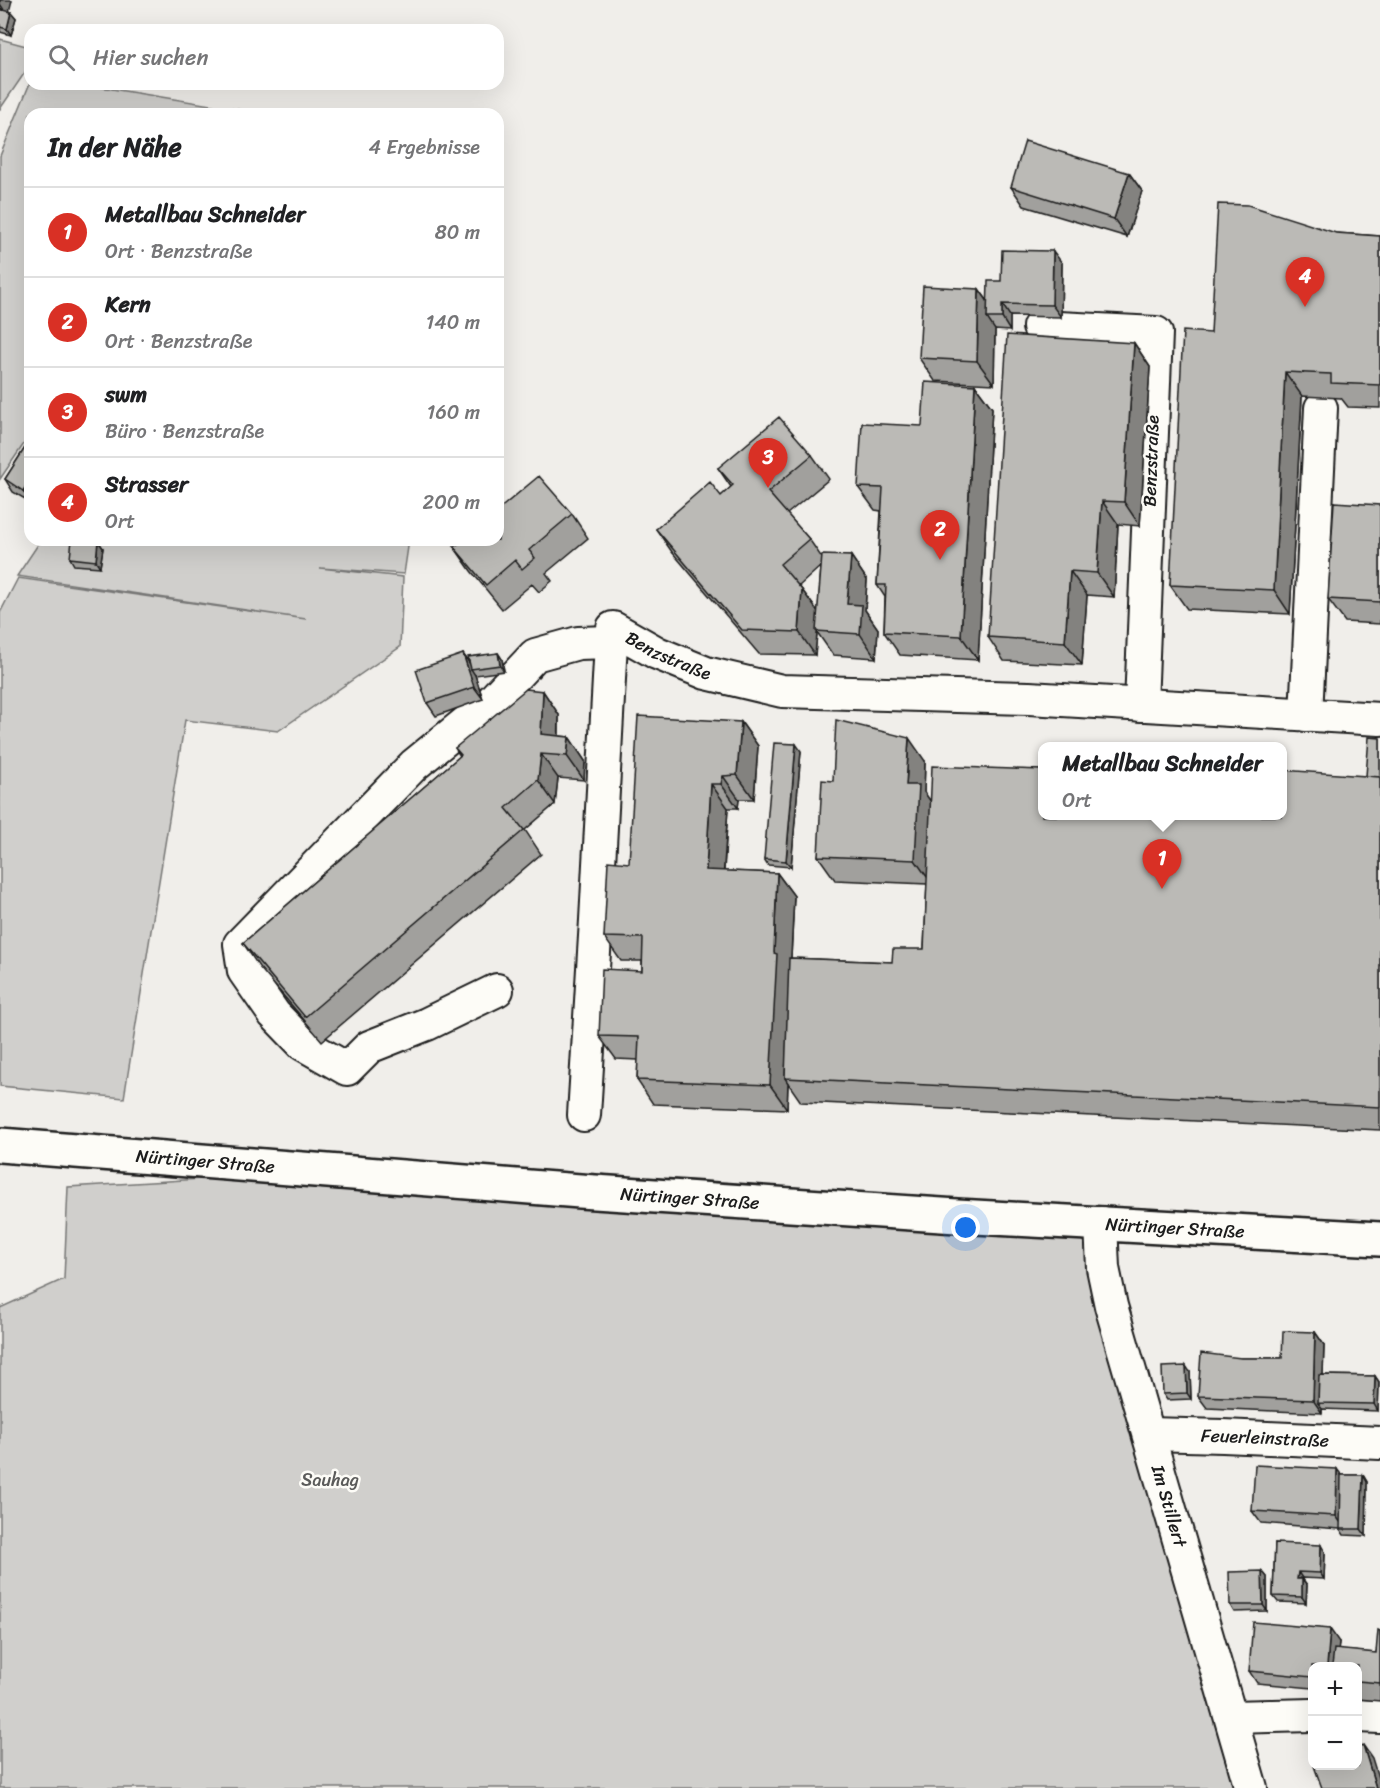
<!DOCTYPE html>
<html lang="de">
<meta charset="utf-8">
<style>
:root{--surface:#fff;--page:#f6f6f6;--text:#202124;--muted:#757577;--line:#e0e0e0;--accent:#d93025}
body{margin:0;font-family:Sriracha,sans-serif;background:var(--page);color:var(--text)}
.controls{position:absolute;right:18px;bottom:18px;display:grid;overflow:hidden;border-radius:12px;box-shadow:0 6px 24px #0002}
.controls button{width:54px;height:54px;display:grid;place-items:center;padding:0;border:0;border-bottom:2px solid var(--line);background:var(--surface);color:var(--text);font:30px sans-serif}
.you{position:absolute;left:966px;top:1228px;width:21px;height:21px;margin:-15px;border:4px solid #fff;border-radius:50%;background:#1a73e8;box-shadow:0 0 0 9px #1a73e833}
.badge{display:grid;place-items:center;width:39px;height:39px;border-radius:50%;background:var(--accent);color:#fff;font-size:20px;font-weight:700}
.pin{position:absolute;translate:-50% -50px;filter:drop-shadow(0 2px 3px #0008)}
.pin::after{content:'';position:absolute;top:32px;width:21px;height:18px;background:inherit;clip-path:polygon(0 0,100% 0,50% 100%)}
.popup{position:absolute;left:1038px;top:742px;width:249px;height:78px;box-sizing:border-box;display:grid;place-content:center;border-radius:12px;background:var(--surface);filter:drop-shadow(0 2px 4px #0005);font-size:20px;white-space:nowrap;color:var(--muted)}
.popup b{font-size:22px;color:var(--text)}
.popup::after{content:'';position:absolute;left:50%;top:100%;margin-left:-12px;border:12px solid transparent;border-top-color:var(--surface)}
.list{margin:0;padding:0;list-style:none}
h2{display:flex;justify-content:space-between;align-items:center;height:78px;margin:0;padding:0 24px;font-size:26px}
h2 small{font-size:20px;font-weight:400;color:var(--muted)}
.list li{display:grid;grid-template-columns:39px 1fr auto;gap:18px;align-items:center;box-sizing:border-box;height:90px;padding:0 24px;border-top:2px solid var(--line)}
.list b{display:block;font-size:22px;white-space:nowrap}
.list p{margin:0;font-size:20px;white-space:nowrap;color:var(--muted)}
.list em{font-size:20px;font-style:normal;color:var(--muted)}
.icon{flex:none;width:33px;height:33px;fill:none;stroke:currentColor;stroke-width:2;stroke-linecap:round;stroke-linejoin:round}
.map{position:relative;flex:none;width:1380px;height:1788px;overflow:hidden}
.search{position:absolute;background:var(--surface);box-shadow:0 6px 24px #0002;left:24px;top:24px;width:480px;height:66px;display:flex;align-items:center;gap:15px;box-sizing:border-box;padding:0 21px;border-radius:18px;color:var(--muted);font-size:22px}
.panel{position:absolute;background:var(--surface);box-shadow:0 6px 24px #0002;left:24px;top:108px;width:480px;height:438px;border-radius:18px}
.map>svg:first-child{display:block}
.green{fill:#d0cfcc;stroke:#767674;stroke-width:1.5}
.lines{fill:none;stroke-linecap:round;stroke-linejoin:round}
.minor-casing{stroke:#1c1c1c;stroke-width:36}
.major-casing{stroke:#1c1c1c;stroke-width:38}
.minor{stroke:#fdfcf7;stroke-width:32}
.major{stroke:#fdfcf7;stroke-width:33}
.wall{fill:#a1a09d;stroke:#1c1c1c;stroke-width:1.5;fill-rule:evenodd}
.shaded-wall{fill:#83827f;stroke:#1c1c1c;stroke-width:1.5}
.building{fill:#bbbab6;stroke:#1c1c1c;stroke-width:1.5}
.labels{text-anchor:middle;stroke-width:5;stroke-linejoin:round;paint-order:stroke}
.street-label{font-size:18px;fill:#1c1c1c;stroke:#fdfcf7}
.park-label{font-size:18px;fill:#5b5b5a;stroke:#fdfcf7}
</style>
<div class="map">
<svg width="1380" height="1788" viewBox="0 0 1380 1788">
<rect width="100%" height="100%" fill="#f0eeea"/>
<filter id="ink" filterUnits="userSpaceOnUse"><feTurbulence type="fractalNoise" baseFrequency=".0167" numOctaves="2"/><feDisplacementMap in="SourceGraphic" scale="12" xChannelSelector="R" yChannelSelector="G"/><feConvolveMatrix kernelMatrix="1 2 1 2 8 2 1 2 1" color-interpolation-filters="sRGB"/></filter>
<g filter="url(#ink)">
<path class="green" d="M0,39L30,47V65L0,109Z
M30,83L81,84L242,110L241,114H30V435L0,479V156Z
M41,540H409L404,574L320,568L403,577L400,647L278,731L185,720L124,1098L0,1086V613L18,578L306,619L17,576Z
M336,1171L1101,1223L1251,1788H0V1308L64,1279L68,1187Z"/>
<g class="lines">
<defs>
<g id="minor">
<path d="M1039,327L1156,333L1141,705"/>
<path d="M1306,715L1321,408"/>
<path d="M497,990L427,1024L369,1047L347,1069L303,1044L274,1014L244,971L240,944L414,765L490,703L535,655L578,643L611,642"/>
<path id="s1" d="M584,1115L596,920L611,642L613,628L657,653L706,673L782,691L1029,698L1380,719"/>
<path id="s2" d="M1101,1223L1103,1268L1111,1306L1251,1788"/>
<path id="s3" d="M1149,1434L1223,1436L1380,1443"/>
<path d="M1358,1716L1380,1717"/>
<path d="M1232,1717L1312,1715"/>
</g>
<g id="major">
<path id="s4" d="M0,1145L580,1191L957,1216L1380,1239"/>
</g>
</defs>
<use href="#minor" class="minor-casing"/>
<use href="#major" class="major-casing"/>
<use href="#minor" class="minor"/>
<use href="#major" class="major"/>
</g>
<path class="wall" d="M0,0L16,18L11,35L0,32Z
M1129,173L1142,191L1127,237L1024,206L1011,187Z
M1336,233L1380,236V408L1348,407L1341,398L1302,396L1290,614L1187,609L1170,585L1211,333Z
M1062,263L1061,317L1010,316V331L995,330L994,384L935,381L919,358L979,289L987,300L1001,281Z
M1134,343L1150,367L1140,526L1118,524L1114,597L1087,595L1082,665L1004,661L988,637Z
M975,385L992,408L978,660L900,655L884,632L885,597L877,585L881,511L875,510L858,487L922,426Z
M30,440V502L13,492L5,479Z
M812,455L829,479L787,514L809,539L822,558L851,556L867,580L865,610L878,629L876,658L833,655L817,632L815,655L759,654L672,552L656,529L721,496L731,487L718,468ZM821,566L818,612L799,586Z
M1380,505V624L1345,622L1328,599Z
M572,514L588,538L546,573L552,581L539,592L532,584L502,609L471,571L454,547Z
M98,541L103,548L100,567L74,565L70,558Z
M498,653L502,659L504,671L475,675L483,699L436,716L427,703L463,654L469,662Z
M543,691L559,715V736L569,737L585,761L584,780L558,778L555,804L525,830L541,854L322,1041L259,967L243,943L460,756L455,748Z
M741,722L758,746L754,799H739L738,808H728L724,871L777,873L794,896L791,958L892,962L924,949L927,884L835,880L818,856L833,781L925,761L924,792L931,802L1042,816L1366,776L1380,738V1130L801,1102L788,1083L787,1109L653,1104L637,1080L638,1060L616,1059L599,1036L642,971V961H621L604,937L629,863Z
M801,751L791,867L768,865L764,859Z
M1315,1332L1324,1345L1323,1375L1375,1376L1379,1382L1378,1411L1322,1409V1413L1207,1408L1198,1396L1241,1358H1282Z
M1190,1372L1191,1399L1167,1400L1163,1394Z
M1341,1475H1363L1367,1482L1366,1536L1344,1535L1340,1529L1261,1523L1252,1511Z
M1275,1543L1325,1552L1324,1579L1302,1578L1307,1585L1306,1603L1278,1602L1273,1596Z
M1262,1571L1267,1577V1611L1234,1612L1230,1605Z
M1380,1631V1701L1358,1699V1666H1312V1688L1257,1683L1249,1671L1339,1642L1338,1650L1376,1653Z"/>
<path class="shaded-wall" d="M0,0H12L8,16L0,4Z
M11,12L16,18L11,35L7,29Z
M1129,173L1142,191L1127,237L1114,219Z
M1053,251L1062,263L1061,317L1052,305Z
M979,289L996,313L987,318L995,330L994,384L977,361Z
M1002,304L1010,316V331L1002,318Z
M1134,343L1150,367L1140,526L1124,502Z
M1285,372L1302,396L1290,614L1274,590Z
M975,385L992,408L978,660L961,636Z
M30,480V500L23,491Z
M1102,501L1118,524L1114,597L1097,573Z
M98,541L103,548L100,567L96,561Z
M851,556L867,580L865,610L878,629L876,658L860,634L847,604Z
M1070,571L1087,595L1082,665L1065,642Z
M802,590L819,613L815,655L799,632Z
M498,653L502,659L504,671L500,665Z
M463,654L472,667L471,669L475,675L483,699L474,687Z
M543,691L559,715L558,756L541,734Z
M741,722L758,746L754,799L737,775Z
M569,737L585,761L584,780L567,756Z
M909,738L925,761L924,792L936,809L932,884L915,860L906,785Z
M796,744L801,751L791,867L786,861Z
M541,754L558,778L555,804L538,780Z
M723,776L739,799L738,808L721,784Z
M711,784L728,808L722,894L706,870Z
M777,873L794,896L785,1078L788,1083L787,1109L770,1085L774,953Z
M1315,1332L1324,1345L1322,1403H1318L1322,1409V1413L1313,1400Z
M1186,1366L1190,1372L1191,1399L1187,1393Z
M1375,1376L1379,1382L1378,1411L1374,1404Z
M1337,1469L1346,1481L1345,1529L1336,1516Z
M1363,1475L1367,1482L1366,1536L1361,1529Z
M1321,1545L1325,1552L1324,1579L1320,1573Z
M1262,1571L1267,1577V1611L1263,1605Z
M1298,1572L1302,1578L1297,1579Z
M1302,1579L1307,1585L1306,1603L1302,1597Z
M1330,1629L1339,1642L1337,1666H1327Z
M1363,1745L1372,1758L1380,1784V1788H1376Z"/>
<path class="building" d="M0,9L11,12L7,29L0,27Z
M1025,141L1129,173L1114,219L1011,187Z
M1218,204L1248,205L1336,233L1380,236V385L1331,383V374L1285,372L1274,590L1170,585L1183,331L1211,333Z
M1002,250L1053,251L1052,305L1002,304V318H987L988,281H1001Z
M923,286L979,289L977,361L919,358Z
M1007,335L1134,343L1124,502L1102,501L1097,573L1070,571L1065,642L988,637Z
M925,382L975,385L961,636L884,632L886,585H877L883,488L858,487L862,423L922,426Z
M779,417L812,455L768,492L809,539L780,564L802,590L799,632L742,630L656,529L710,482L721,496L733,485L718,468Z
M30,440V480L23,491L5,479Z
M539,476L572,514L529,550L535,558L522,569L515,560L486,585L454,547L463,540H498V510Z
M1334,502L1380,505V602L1328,599Z
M72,540L98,541L96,561L70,558Z
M822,555L851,556L847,604L862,605L860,634L816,631Z
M498,653L500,665L471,669L468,657Z
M463,654L474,687L427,703L416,670Z
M526,689L543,691L541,734L569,737L567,756L541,754L538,780L506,808L524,830L305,1017L243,943L461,755L455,748Z
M638,716L741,722L737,775L723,776L721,784H711L706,870L777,873L774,953L777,954L770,1085L637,1080L639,1037L599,1036L602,969L642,971L643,938L604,937L608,861L629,863Z
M836,720L909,738L906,785H919L915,860L818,856L822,780L833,781Z
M1369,737L1380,738V777L1366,776Z
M774,743L796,744L786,861L764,859Z
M932,766L1042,770V816H1282V770L1380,777V1107L785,1078L789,958L892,962L893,949H924Z
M1283,1331L1315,1332L1313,1400L1198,1396L1201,1353L1241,1358H1282Z
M1186,1366L1187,1393L1163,1394L1162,1367Z
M1319,1375L1375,1376L1374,1404L1318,1403Z
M1255,1465L1337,1469L1336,1516L1252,1511Z
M1341,1475H1363L1361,1529H1340Z
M1275,1543L1321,1545L1320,1573L1298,1572L1297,1579H1302V1597L1273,1596Z
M1262,1571L1263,1605H1230L1229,1572Z
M1253,1622L1330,1629L1327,1666H1312V1677L1249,1671Z
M1378,1630L1380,1631V1683L1358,1681V1666H1332L1334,1649L1376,1653Z
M1363,1745L1376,1788H1322L1314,1766H1358V1747Z"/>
</g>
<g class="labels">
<g class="street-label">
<text transform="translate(1151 461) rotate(-88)" y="6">Benzstraße</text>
<text dy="6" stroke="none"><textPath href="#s1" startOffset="550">Benzstraße</textPath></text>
<text dy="6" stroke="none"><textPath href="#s4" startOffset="206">Nürtinger Straße</textPath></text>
<text dy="6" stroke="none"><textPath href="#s4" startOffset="692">Nürtinger Straße</textPath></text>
<text dy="6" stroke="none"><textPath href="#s4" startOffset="1178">Nürtinger Straße</textPath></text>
<text dy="6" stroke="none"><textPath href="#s3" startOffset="116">Feuerleinstraße</textPath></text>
<text dy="6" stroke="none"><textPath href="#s2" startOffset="292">Im Stillert</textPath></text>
</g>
<g class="park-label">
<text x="330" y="1486">Sauhag</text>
</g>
</g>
</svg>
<div class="controls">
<button>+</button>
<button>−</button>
</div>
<div class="you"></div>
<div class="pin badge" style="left:1162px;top:889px">1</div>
<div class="popup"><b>Metallbau Schneider</b>Ort</div>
<div class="pin badge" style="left:940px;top:560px">2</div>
<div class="pin badge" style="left:768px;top:488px">3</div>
<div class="pin badge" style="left:1305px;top:307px">4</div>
<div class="search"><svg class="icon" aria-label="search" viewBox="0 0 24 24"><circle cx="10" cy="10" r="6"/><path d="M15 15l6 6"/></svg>Hier suchen</div>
<section class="panel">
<h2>In der Nähe<small>4 Ergebnisse</small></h2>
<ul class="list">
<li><span class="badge">1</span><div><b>Metallbau Schneider</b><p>Ort · Benzstraße</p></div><em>80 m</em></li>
<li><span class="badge">2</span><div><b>Kern</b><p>Ort · Benzstraße</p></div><em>140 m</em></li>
<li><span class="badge">3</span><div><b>swm</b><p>Büro · Benzstraße</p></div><em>160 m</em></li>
<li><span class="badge">4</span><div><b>Strasser</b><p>Ort</p></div><em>200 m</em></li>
</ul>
</section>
</div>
